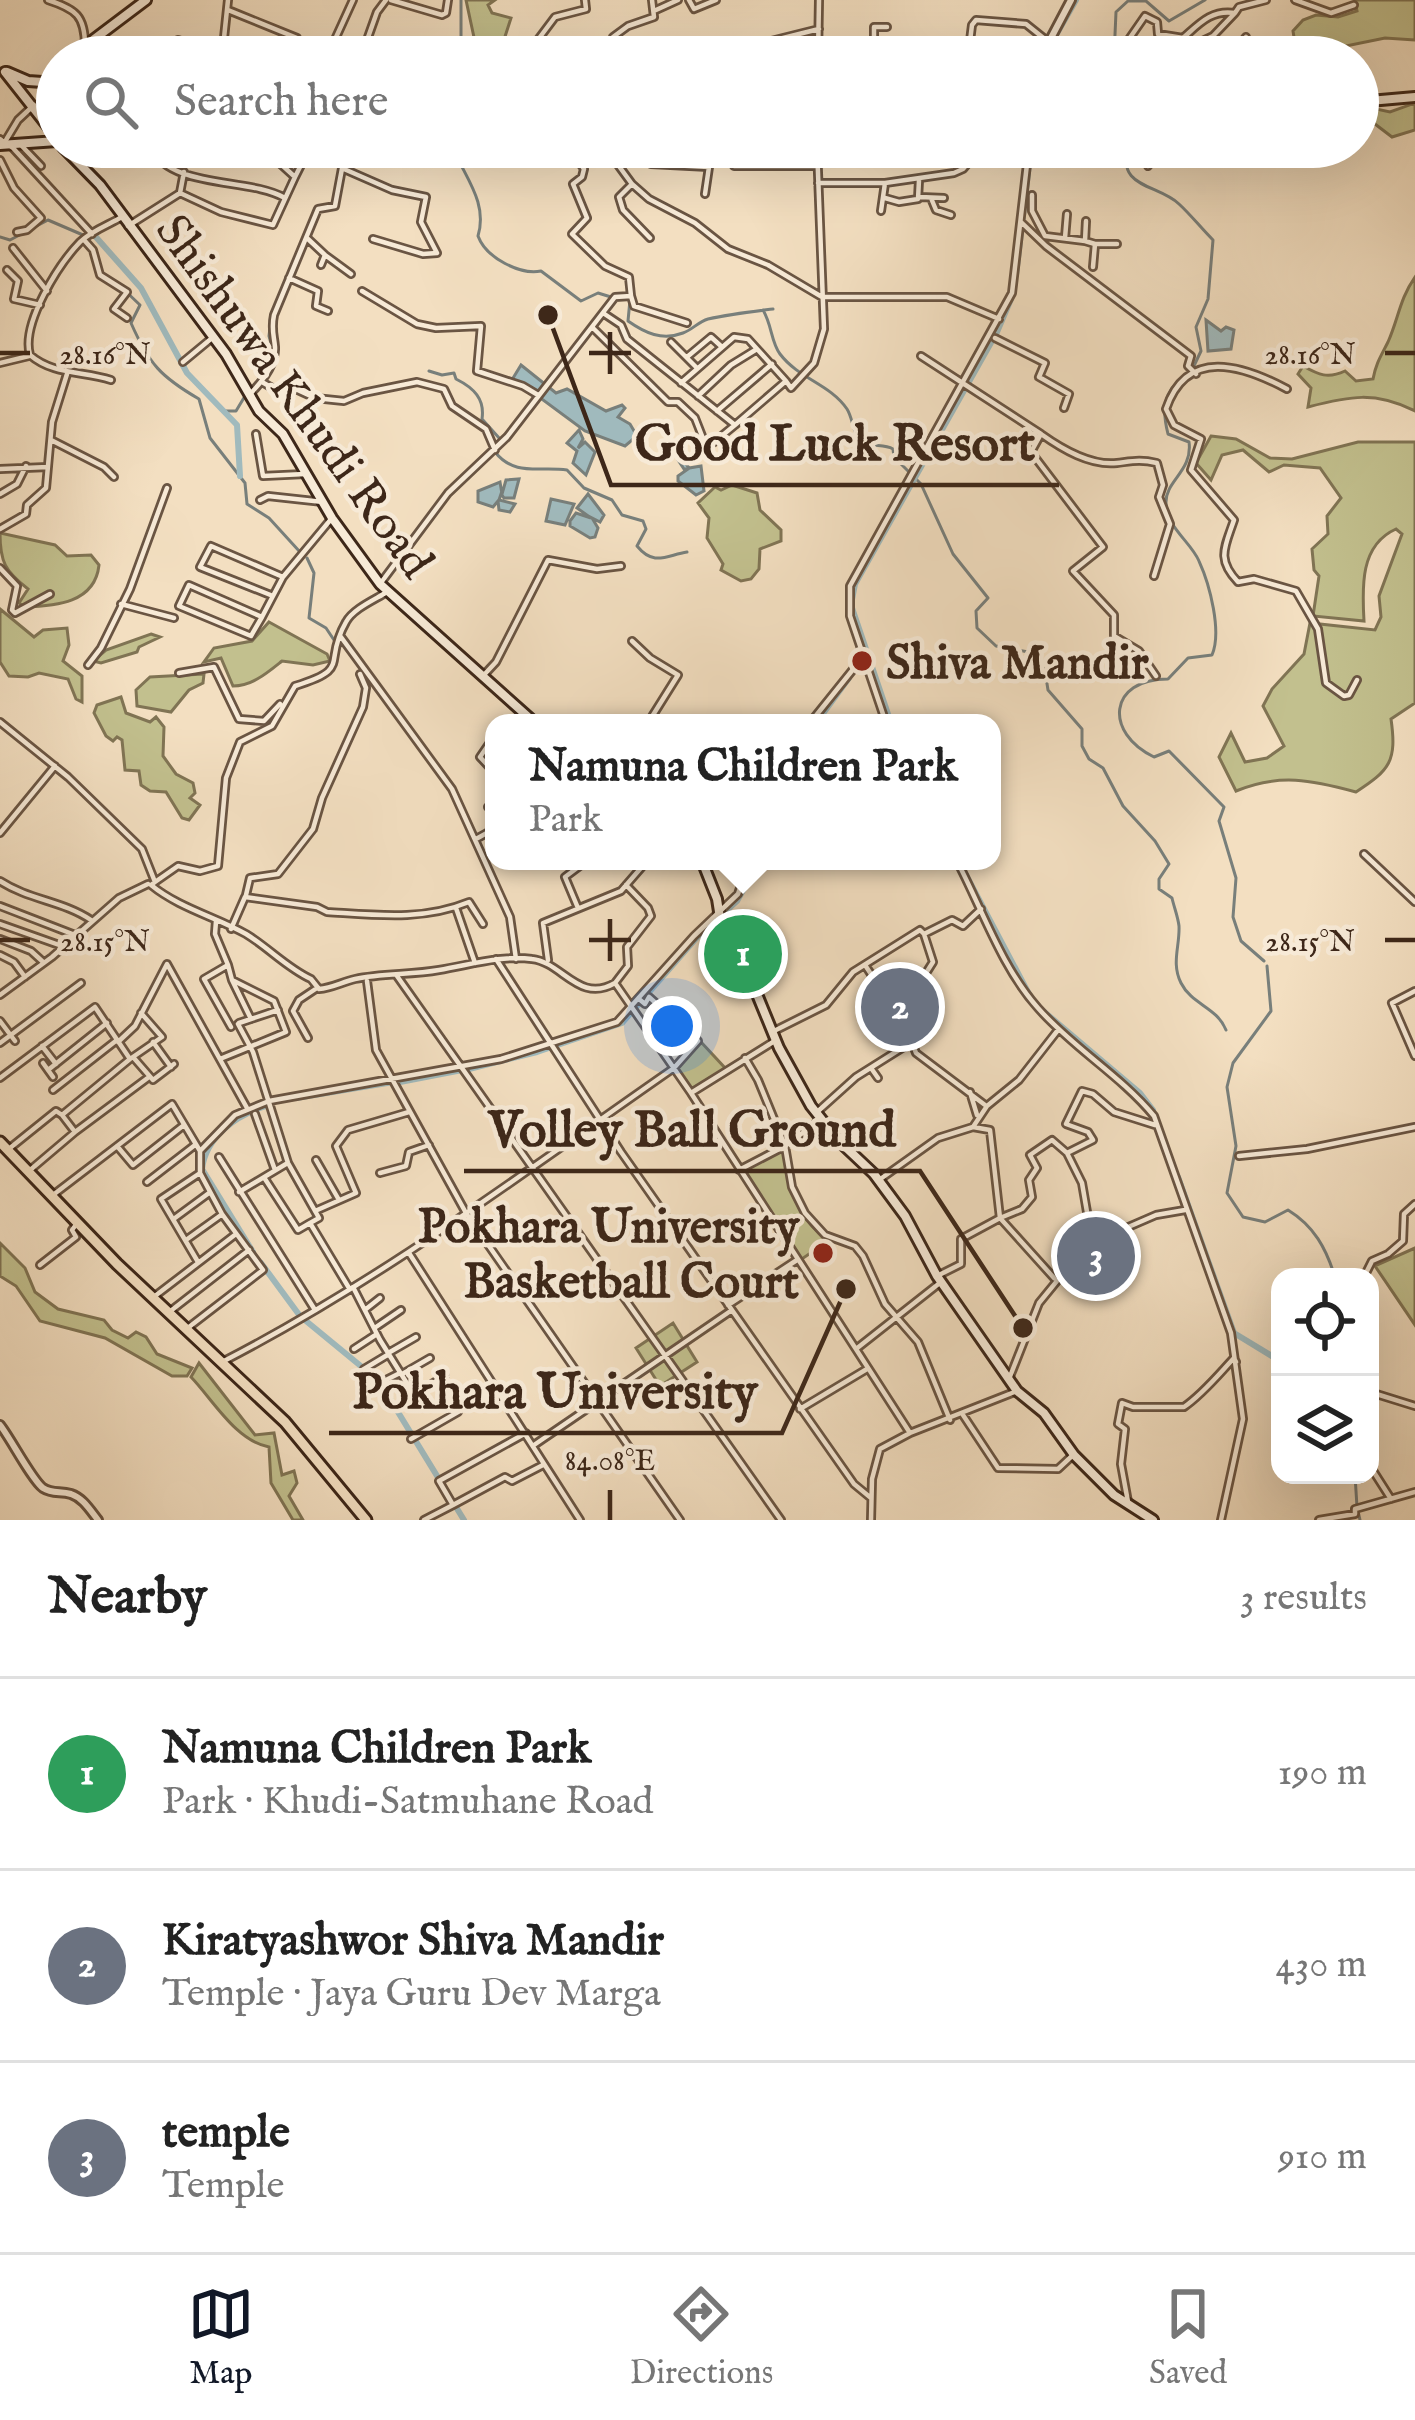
<!DOCTYPE html>
<meta charset="utf-8">
<style>
:root{--surface:#fff;--page:#f6f6f6;--text:#222;--muted:#767676;--line:#e0e0e0;--accent:#111827}
body{margin:0;font-family:"IM FELL English",serif;background:var(--page);color:var(--text)}
.controls{position:absolute;right:36px;bottom:36px;display:grid;overflow:hidden;border-radius:24px;box-shadow:0 12px 48px #0002}
.controls button{width:108px;height:108px;display:grid;place-items:center;padding:0;border:0;border-bottom:3px solid var(--line);background:var(--surface);color:var(--text);font:60px sans-serif}
.you{position:absolute;left:672px;top:1026px;width:42px;height:42px;margin:-30px;border:9px solid #fff;border-radius:50%;background:#1a73e8;box-shadow:0 0 0 18px #1a73e833}
.badge{display:grid;place-items:center;width:78px;height:78px;border-radius:50%;background:var(--accent);color:#fff;font-size:39px;font-weight:700}
.pin{position:absolute;translate:-50% -50%;border:6px solid #fff;box-shadow:0 3px 12px #0006}
.popup{position:absolute;left:485px;top:714px;width:516px;height:156px;box-sizing:border-box;display:grid;place-content:center;border-radius:24px;background:var(--surface);filter:drop-shadow(0 3px 9px #0005);font-size:39px;white-space:nowrap;color:var(--muted)}
.popup b{font-size:45px;color:var(--text)}
.popup::after{content:'';position:absolute;left:50%;top:100%;margin-left:-24px;border:24px solid transparent;border-top-color:var(--surface)}
.list{margin:0;padding:0;list-style:none}
h2{display:flex;justify-content:space-between;align-items:center;height:156px;margin:0;padding:0 48px;font-size:51px}
h2 small{font-size:39px;font-weight:400;color:var(--muted)}
.list li{display:grid;grid-template-columns:78px 1fr auto;gap:36px;align-items:center;box-sizing:border-box;height:192px;padding:0 48px;border-top:3px solid var(--line)}
.list b{display:block;font-size:45px;white-space:nowrap}
.list p{margin:0;font-size:39px;white-space:nowrap;color:var(--muted)}
.list em{font-size:39px;font-style:normal;color:var(--muted)}
.icon{flex:none;width:66px;height:66px;fill:none;stroke:currentColor;stroke-width:2;stroke-linecap:round;stroke-linejoin:round}
.map{position:relative;flex:none;width:1415px;height:1520px;overflow:hidden}
.search{position:absolute;background:var(--surface);box-shadow:0 12px 48px #0002;left:36px;right:36px;top:36px;height:132px;display:flex;align-items:center;gap:30px;box-sizing:border-box;padding:0 42px;border-radius:66px;color:var(--muted);font-size:45px}
.sheet{height:732px;background:var(--surface)}
nav{display:flex;justify-content:space-around;align-items:center;box-sizing:border-box;height:168px;border-top:3px solid var(--line);background:var(--surface);font-size:33px;color:var(--muted)}
nav a{display:grid;justify-items:center;gap:6px}
nav .on{color:var(--accent)}
.map>svg:first-child{display:block}
.green{fill:#c2c08e;stroke:#807454;stroke-width:3}
.water{fill:#a0babd;stroke:#787f7b;stroke-width:3}
.lines{fill:none;stroke-linecap:round;stroke-linejoin:round}
.stream{stroke:#787f7b;stroke-width:3}
.canal{stroke:#a0babd;stroke-width:6}
.minor-casing{stroke:#6a5543;stroke-width:10}
.tertiary-casing{stroke:#6a5543;stroke-width:12}
.secondary-casing{stroke:#3d2719;stroke-width:14}
.trunk-casing{stroke:#3d2719;stroke-width:15}
.minor{stroke:#f7ead7;stroke-width:4.5}
.tertiary{stroke:#f7ead7;stroke-width:6}
.secondary{stroke:#f7ead7;stroke-width:8}
.trunk{stroke:#f3dfc1;stroke-width:9}
.ticks{fill:none;stroke:#3d2719;stroke-width:4.5}
.poi-dot{fill:#8f2418;stroke:#f7ead7;stroke-width:4.5}
.labels{text-anchor:middle;stroke-width:9;stroke-linejoin:round;paint-order:stroke}
.street-label{font-size:48px;fill:#3d2719;stroke:#f7ead7}
.poi-label{font-size:48px;font-weight:bold;fill:#3d2719;stroke:#f7ead7;text-anchor:start}
.ticks-label{font-size:30px;text-anchor:middle;fill:#3d2719;stroke:#f7ead7;stroke-width:9;stroke-linejoin:round;paint-order:stroke}
.leader{fill:none;stroke:#3d2719;stroke-width:4.5}
.callout-dot{fill:#3d2719;stroke:#f7ead7;stroke-width:4.5}
.callout-label{font-size:51px;text-anchor:middle;font-weight:bold;fill:#3d2719;stroke:#f7ead7;stroke-width:9;stroke-linejoin:round;paint-order:stroke}
</style>
<div class="map">
<svg width="1415" height="1520" viewBox="0 0 1415 1520">
<rect width="100%" height="100%" fill="#f3dfc1"/>
<filter id="stains"><feTurbulence type="fractalNoise" baseFrequency=".00167" numOctaves="4"/><feColorMatrix values="0 0 0 0 .2 0 0 0 0 .09 0 0 0 0 .02 0 0 0 .5 -.17"/></filter>
<radialGradient id="worn" r=".72"><stop offset=".6" stop-color="#630" stop-opacity="0"/><stop offset="1" stop-color="#630" stop-opacity=".3"/></radialGradient>
<path class="green" d="M466,0H495L488,5L492,13L511,18L501,49L492,56H478Z
M1355,0H1415V40L1385,38L1297,56L1293,31L1303,20L1316,15L1338,17L1357,11Z
M1415,103V130L1392,137L1375,124L1358,131V105L1390,112Z
M1415,277V411C1375,391 1350,396 1308,407L1311,388L1298,374L1303,366C1319,375 1328,379 1345,371L1356,381L1373,379C1376,363 1381,356 1388,342C1398,320 1400,298 1415,277Z
M1211,436L1236,439L1270,458L1292,459L1358,442H1415V703L1391,719C1397,761 1390,770 1356,792C1312,780 1279,773 1236,791L1219,757L1231,733L1245,762L1267,758L1284,746L1263,706L1272,689L1304,654L1310,623L1375,630L1381,617L1379,596L1402,534L1396,529C1360,545 1362,587 1364,621L1313,616L1319,576L1314,570L1312,549L1328,534L1327,516L1341,498L1320,468L1284,465L1269,472L1243,450L1222,455L1211,480L1196,463Z
M732,485L757,493L760,510L781,530V541L760,549L759,569L751,579L741,581L721,570L723,564L707,538L709,518L698,503L715,487L721,490Z
M0,533L55,545L67,556L91,555L99,565C95,603 56,606 24,607L19,603L28,589C5,571 0,562 0,533Z
M0,609L34,637L43,630L67,628L69,645L63,661L82,676V702L76,699L68,679L39,673L28,677L9,676L0,662Z
M269,622L327,654L330,661L313,665L282,661C267,673 252,686 233,686L221,658L204,662L214,648L252,641Z
M151,634L160,637L139,647L137,652L101,663L93,661L106,650Z
M204,674L203,683L189,690L171,712L137,706L136,690L150,677Z
M121,697L126,713L150,722L156,717L164,727L163,756L176,774L193,783L195,793L190,798L200,805L189,820L182,818L166,792L150,791L141,785L139,771L125,770L122,740L117,737L113,741L106,736L94,713L97,705Z
M701,1042L726,1069L692,1090L676,1068Z
M783,1150C793,1188 793,1214 828,1241L799,1261L741,1171Z
M0,1243L25,1268L35,1292L58,1309L104,1320L112,1330L128,1338L136,1332L146,1337L157,1354L192,1368L187,1376H172L105,1338L40,1321L16,1286L0,1276Z
M1415,1248V1325L1375,1266Z
M673,1323L697,1362L660,1386L636,1348Z
M199,1363L255,1435L274,1433L282,1475L294,1471L297,1483L289,1496L303,1520H293L271,1483L269,1447C236,1441 213,1400 191,1377Z"/>
<path class="water" d="M1206,320L1221,331L1226,327L1234,330L1231,349L1208,351Z
M521,365L556,393L567,389L606,411L622,405L625,408L618,417L630,424L637,436L625,446L585,431L527,388L510,383Z
M579,430L583,439L578,448L585,442L595,452L586,475L573,463L577,451L567,443Z
M681,457L689,468L701,466L704,491L696,495L678,481V476L688,469H684L678,460Z
M519,479L514,498H504L501,494L499,500L515,504L510,512L499,510L498,501L493,507L478,502V491L500,482L502,494L506,480Z
M588,494L604,515L600,522L592,518L598,528L595,537L590,538L570,526V521L576,513L591,518L577,508Z
M551,499L574,504L565,525L546,521Z"/>
<g class="lines">
<path class="stream" d="M456,57L461,44V0
M1114,57L1116,12L1128,1H1146L1169,21L1205,0
M466,147L461,165C473,188 486,209 478,236C486,258 520,275 541,271L581,301L598,293L611,297
M1129,147C1115,188 1158,184 1179,204C1191,215 1201,228 1213,240L1208,299L1196,327L1201,351L1192,370
M0,237L10,240L48,220L83,235
M117,283L140,305L131,323C149,364 161,377 199,399L210,438L245,483L247,504L269,518L300,552
M630,300L628,321C645,333 662,341 683,333C692,330 698,322 708,319C731,314 749,312 773,309
M763,310C772,325 771,342 780,354C799,379 830,384 847,409C854,420 852,437 865,443C874,447 884,444 893,449L894,457L921,484L953,554L988,598L976,611L977,628L996,646L1034,653L1045,671L1048,690L1082,729V746L1089,759L1103,768L1123,806L1155,841L1169,864L1159,879V889L1172,898C1174,907 1178,917 1179,926C1180,946 1171,963 1181,983C1192,1005 1217,1007 1226,1030
M274,311L288,275
M429,371L442,375L454,373L456,379C474,388 485,399 482,419L500,439
M1185,376C1162,392 1162,410 1168,434L1189,442C1193,471 1165,481 1166,503C1166,527 1191,542 1199,561C1210,585 1222,632 1212,655L1188,658L1168,679C1108,679 1104,733 1154,757L1169,751L1224,807L1219,821L1236,878L1233,917L1241,941L1264,961
M261,377L273,350L269,336L271,320
M225,411H236L245,396
M495,452C515,477 539,466 567,470L584,488L612,500L622,515L643,521L646,529L637,546C654,567 667,555 687,552
M307,558L314,573L309,618L326,628L336,643
M1267,966L1271,1011L1233,1063L1227,1087L1236,1146L1227,1193L1243,1217L1265,1222L1288,1210C1314,1226 1326,1248 1335,1277
M1355,1475L1357,1507
M1358,1511L1360,1520"/>
<path class="canal" d="M1048,49L1076,0
M95,236L141,288L187,373L237,425L240,476
M1016,275L1031,147
M816,723L849,678
M891,723L851,605L855,584L997,332L1011,299
M966,875L1030,996
M1042,1010L1140,1093L1153,1110
M465,1070L537,1052L622,1023L699,935L737,901L747,883L752,861
M400,1082L462,1070
M296,1098L393,1082
M1178,1177L1234,1333L1280,1361
M253,1252L202,1169C206,1136 237,1115 266,1106
M261,1263L300,1316L379,1381L464,1520"/>
<defs>
<path id="minor" d="M48,0C76,9 85,16 85,46
M391,0L442,15L446,13L448,0
M689,0L694,9L716,0
M1295,0L1331,13L1354,5
M228,10L297,38
M656,10L678,0
M1188,38L1196,44L1213,36L1235,13
M178,40L222,54
M369,40L411,52L418,50L420,41
M771,41L819,29
M378,56L384,57
M222,57L228,0
M327,57L353,0
M361,57L377,12L386,0
M525,57L555,17L586,9L585,0
M620,57L613,37L628,26L654,17L652,0
M818,57L819,0
M874,57V27H887
M968,57L972,25L976,20L1026,24L1046,40
M1133,57L1127,42L1145,16L1157,22L1158,34L1183,38C1198,25 1211,9 1235,13L1239,7L1266,0
M1237,57L1236,49L1246,37
M0,139L13,148L92,234
M6,140L18,120L34,105
M20,144L41,166
M150,147C172,190 248,177 285,198
M605,147L632,184L649,199L695,223L728,249L768,265L822,297H947L999,319
M625,147L651,164L709,167L705,194
M818,149L959,153L980,149
M0,160L14,188L41,218L27,230L17,232
M734,166H817
M1148,166L1161,147
M344,169L392,190L426,197L421,222L437,253L423,254L373,239
M295,177L310,147
M818,183H885L954,173L963,169L980,149L991,147
M632,184L619,197L623,210L650,238
M180,193L184,172
M1032,195V211L1045,236L1085,241L1086,221
M920,197L944,198
M885,198L899,202L918,199L919,180
M931,198L936,210L951,215
M881,211L885,183
M1021,222L1046,246L1191,356L1188,366L1196,374
M128,226L180,193L221,212L273,225L295,177L262,147
M1065,238L1067,214
M308,239L325,255L321,265
M85,241L93,250L100,275L127,292L114,309L127,318
M1085,241L1095,244L1093,267
M1095,244H1117
M13,248L47,291
M325,255L351,274
M7,270L18,281L14,299L40,305
M289,278L318,291L316,306L328,311
M362,291L417,324L436,328L481,326L477,371L523,386L538,395
M631,296L634,306L687,323
M592,327L668,402H678L695,418L704,441L713,443L735,425L627,339L621,325L603,313
M995,338L1045,363L1039,377L1069,394L1064,408
M671,342L696,367
M30,355C21,324 58,265 80,242C91,231 108,225 122,217
M30,355C53,375 83,371 111,380
M921,356L1041,434L1031,452L1103,547L1073,571L1114,615V636L1139,651L1156,676
M687,357L711,337L722,347
M183,362L212,338
M0,363L29,356
M262,382L281,393L289,386L315,398L344,401L363,393L417,382L444,389L452,406L486,429L495,450
M681,383L734,337L748,339L786,381
M1287,389C1242,365 1187,347 1166,409L1174,425L1201,439L1191,470L1234,520C1225,547 1216,559 1238,582L1254,579L1296,591L1318,629L1326,683L1344,696L1349,695L1357,680
M249,395C261,383 276,365 275,347C274,335 271,329 274,315L318,209L335,206L346,147
M698,396L731,365L757,349
M717,411L772,364
M735,425L786,381L791,388L814,363L824,329L817,147
M256,434L263,476L305,474
M1041,434C1062,449 1090,466 1117,463C1133,461 1140,459 1157,463L1163,485L1159,497L1170,524L1154,576
M51,440L104,467L114,477
M0,469L48,467
M0,494L17,484L26,466
M260,500L268,496L323,502
M0,529L26,514L27,505L46,488L52,422L67,374
M0,568L17,586L12,610L15,613L50,594
M380,584L448,493L507,437L615,297L631,296L629,277L605,266L572,234L587,218L573,184L582,177L584,169L569,147
M273,596L283,577
M121,604L174,618
M262,617L251,636L179,606L189,585L262,617L273,596L200,567L211,546L283,577L332,518
M341,637L452,789L510,917L516,959
M632,641L650,658L678,675L648,723
M88,665L101,648L130,589L167,488
M179,673L214,667L239,719L264,721L280,704
M482,677L496,662L548,560L597,569L621,566
M0,722L68,777L142,849L155,882L151,885C179,908 216,917 246,934C269,948 287,968 311,979L319,989C332,988 342,982 355,979C382,973 411,975 439,970C470,965 500,955 532,959C562,962 579,1004 615,983
M810,723L863,657
M886,723L850,616V586L1012,293L1029,147
M491,741L480,757L494,772
M488,807L494,813
M0,833L55,766
M476,839L494,829
M1364,854L1415,902
M957,861C982,909 1002,968 1038,1008C1073,1048 1120,1075 1154,1116L1231,1333L1243,1419L1221,1520
M0,881C29,900 63,901 91,920
M155,882L178,866L200,871L218,866L226,778L240,742L272,726L295,686C353,668 322,664 346,622C353,609 374,600 387,592
M246,895L250,878L278,874L313,829L322,798L363,707L366,688L360,674
M0,906L75,935
M456,908L475,963
M578,908L565,877L581,865
M216,921L215,934L228,965
M0,924L62,946
M231,929L245,897L317,907L327,912C376,915 423,921 469,902L483,924
M924,934L933,962L907,1003L905,1018L910,1037L916,1053L985,1105
M0,939L31,951L42,961
M0,955L14,962L25,977
M496,959L621,1152L854,1484L871,1498
M548,960L543,923L621,891L647,861
M865,965L890,1003L903,997L907,1003
M397,976L781,1520
M367,981L376,1050L466,1213L680,1520
M615,983L691,1093L910,1433
M615,983L628,966L627,947L651,916L648,908L626,885
M1415,991L1392,1003L1415,1056
M0,995L52,957L119,898L148,884
M0,1021L15,1041
M239,1023L278,1010
M238,1024L253,1052L288,1163L319,1218L310,1223
M231,1027L204,979L228,965L232,980
M772,1032L826,1005L853,972L920,930L924,934L952,920L963,926L981,909
M308,1038L293,1011L299,1000L317,988
M118,1042L135,1026L167,964L247,1108
M153,1042L171,1067
M0,1043L81,983
M42,1046L56,1064
M133,1057L153,1080L174,1064
M745,1058L758,1080L785,1146L792,1187L805,1213L825,1235L855,1246L863,1256L885,1304L918,1342L950,1420
M130,1059L162,1037L141,1013
M220,1059L286,1032L274,1001L232,980L251,1019
M43,1063L53,1077
M871,1068L878,1078
M48,1070L107,1023
M0,1078L95,1007L130,1059L62,1115L75,1132L149,1077
M53,1090L117,1040
M970,1092L977,1115
M691,1093L773,1042
M816,1113L856,1077L910,1043
M255,1114L275,1170
M973,1127L990,1130L1000,1218L1022,1209L1032,1197L1029,1180L1037,1168L1030,1155L1052,1140L1067,1153
M117,1146L133,1165L184,1125
M10,1148L56,1111L62,1115
M200,1151L235,1115L269,1101L501,1059L617,1022L694,936L738,894L749,861
M1239,1156L1307,1149L1415,1127
M219,1157L315,1310
M316,1160L339,1200
M739,1170L785,1146L820,1120
M29,1171L75,1132
M380,1173L406,1166L409,1152L429,1145
M265,1179L298,1230L310,1223L349,1288
M879,1180L938,1138L973,1127L987,1106L1019,1080L1058,1030
M147,1182L195,1145
M239,1192L286,1164
M53,1195L172,1104L200,1151V1173L161,1199L198,1262
M315,1211L356,1193L336,1146L348,1130L409,1112
M175,1218L209,1193
M186,1240L221,1215
M1096,1247L1098,1240L1087,1212L1082,1183L1067,1153L1093,1140L1088,1132L1066,1124L1082,1091L1093,1094L1114,1112L1155,1125
M409,1253L580,1520
M40,1265L76,1237L72,1230L75,1226
M937,1276L961,1264V1239L1000,1218L1054,1278
M1364,1277L1372,1261L1388,1254L1403,1241L1404,1214L1415,1204
M353,1287L380,1340L421,1406
M155,1296L236,1234
M728,1305L797,1260
M366,1309L380,1298
M168,1313L249,1250
M189,1327L263,1270L222,1214L200,1173
M376,1327L401,1310
M354,1349L377,1334
M856,1349L941,1282
M390,1352L416,1337
M224,1361C383,1279 527,1170 674,1068L698,1041L649,997L645,1004L639,999
M364,1369L389,1354
M404,1373L430,1358
M1009,1379L1039,1303L1070,1265L1126,1228L1156,1215L1185,1210
M378,1384L400,1373
M1370,1392L1415,1406
M415,1394L445,1376
M800,1409L867,1369
M963,1415L998,1468L1058,1469L1073,1455
M411,1439L458,1412
M534,1445L732,1310
M1370,1466L1391,1499
M1128,1502L1121,1464L1125,1429L1118,1424L1122,1403L1133,1407H1184C1203,1394 1219,1374 1234,1358L1236,1362
M453,1505L505,1477L512,1481L543,1465
M424,1520L453,1505L439,1481L526,1433
M871,1520L872,1479L880,1449L910,1433L1017,1391
M1319,1520L1355,1514V1509L1415,1492"/>
<path id="tertiary" d="M1041,57L1071,0
M0,1425C11,1439 32,1480 43,1488C52,1494 60,1491 71,1494C83,1498 90,1510 98,1520"/>
<path id="secondary" d="M79,57L85,46L146,0
M5,72L57,138
M7,72L28,81L57,83
M1358,102L1415,97
M0,145L57,141
M63,147L100,185L226,354L259,411L283,434L332,518L380,584L535,723
M702,861L717,899L722,931L754,987L779,1048L811,1106L838,1140L874,1174L905,1216L937,1276L1017,1391L1044,1413L1074,1455L1114,1495L1153,1520"/>
<path id="trunk" d="M0,1142L117,1264L285,1422L366,1520"/>
</defs>
<use href="#minor" class="minor-casing"/>
<use href="#tertiary" class="tertiary-casing"/>
<use href="#secondary" class="secondary-casing"/>
<use href="#trunk" class="trunk-casing"/>
<use href="#minor" class="minor"/>
<use href="#tertiary" class="tertiary"/>
<use href="#secondary" class="secondary"/>
<use href="#trunk" class="trunk"/>
</g>
<path class="ticks" d="M610,332V374M0,353H30M589,353H631M1385,353H1415M610,919V961M0,940H30M589,940H631M1385,940H1415M610,1490V1520"/>
<g class="poi-dot">
<circle cx="862" cy="661" r="12"/>
<circle cx="823" cy="1253" r="12"/>
</g>
<g class="labels">
<g class="street-label">
<text transform="translate(296 395) rotate(54)" y="17">Shishuwa Khudi Road</text>
</g>
<g class="poi-label">
<text x="886" y="678">Shiva Mandir</text>
<text x="799" y="1242" text-anchor="end">Pokhara University<tspan x="799" dy="55">Basketball Court</tspan></text>
</g>
</g>
<g class="ticks-label">
<text x="105" y="364">28.16°N</text>
<text x="1310" y="364">28.16°N</text>
<text x="105" y="951">28.15°N</text>
<text x="1310" y="951">28.15°N</text>
<text x="610" y="1470">84.08°E</text>
</g>
<path class="leader" d="M548 315L611 485H1059M1023 1328L920 1171H464M846 1289L782 1433H329"/>
<g class="callout-dot">
<circle cx="548" cy="315" r="12"/>
<circle cx="1023" cy="1328" r="12"/>
<circle cx="846" cy="1289" r="12"/>
</g>
<g class="callout-label">
<text x="835" y="460">Good Luck Resort</text>
<text x="692" y="1146">Volley Ball Ground</text>
<text x="555" y="1408">Pokhara University</text>
</g>
<rect width="100%" height="100%" filter="url(#stains)"/>
<rect width="100%" height="100%" fill="url(#worn)"/>
</svg>
<div class="controls">
<button><svg class="icon" aria-label="locate" viewBox="0 0 24 24"><circle cx="12" cy="12" r="6"/><path d="M12 2v4M12 18v4M2 12h4M18 12h4"/></svg></button>
<button><svg class="icon" aria-label="layers" viewBox="0 0 24 24"><path d="M12 4l9 5-9 5-9-5zM3 14l9 5 9-5"/></svg></button>
</div>
<div class="you"></div>
<div class="pin badge" style="left:743px;top:954px;background:#2e9e5b">1</div>
<div class="popup"><b>Namuna Children Park</b>Park</div>
<div class="pin badge" style="left:900px;top:1007px;background:#6b7280">2</div>
<div class="pin badge" style="left:1096px;top:1256px;background:#6b7280">3</div>
<div class="search"><svg class="icon" aria-label="search" viewBox="0 0 24 24"><circle cx="10" cy="10" r="6"/><path d="M15 15l6 6"/></svg>Search here</div>
</div>
<section class="sheet">
<h2>Nearby<small>3 results</small></h2>
<ul class="list">
<li><span class="badge" style="background:#2e9e5b">1</span><div><b>Namuna Children Park</b><p>Park · Khudi-Satmuhane Road</p></div><em>190 m</em></li>
<li><span class="badge" style="background:#6b7280">2</span><div><b>Kiratyashwor Shiva Mandir</b><p>Temple · Jaya Guru Dev Marga</p></div><em>430 m</em></li>
<li><span class="badge" style="background:#6b7280">3</span><div><b>temple</b><p>Temple</p></div><em>910 m</em></li>
</ul>
</section>
<nav>
<a class="on"><svg class="icon" aria-label="map" viewBox="0 0 24 24"><path d="M3 6l6-2 6 2 6-2v14l-6 2-6-2-6 2zM9 4v14M15 6v14"/></svg>Map</a>
<a><svg class="icon" aria-label="directions" viewBox="0 0 24 24"><path d="M12 3l9 9-9 9-9-9zM9 14v-3h6M13 9l2 2-2 2"/></svg>Directions</a>
<a><svg class="icon" aria-label="saved" viewBox="0 0 24 24"><path d="M7 4h10v16l-5-4-5 4z"/></svg>Saved</a>
</nav>
